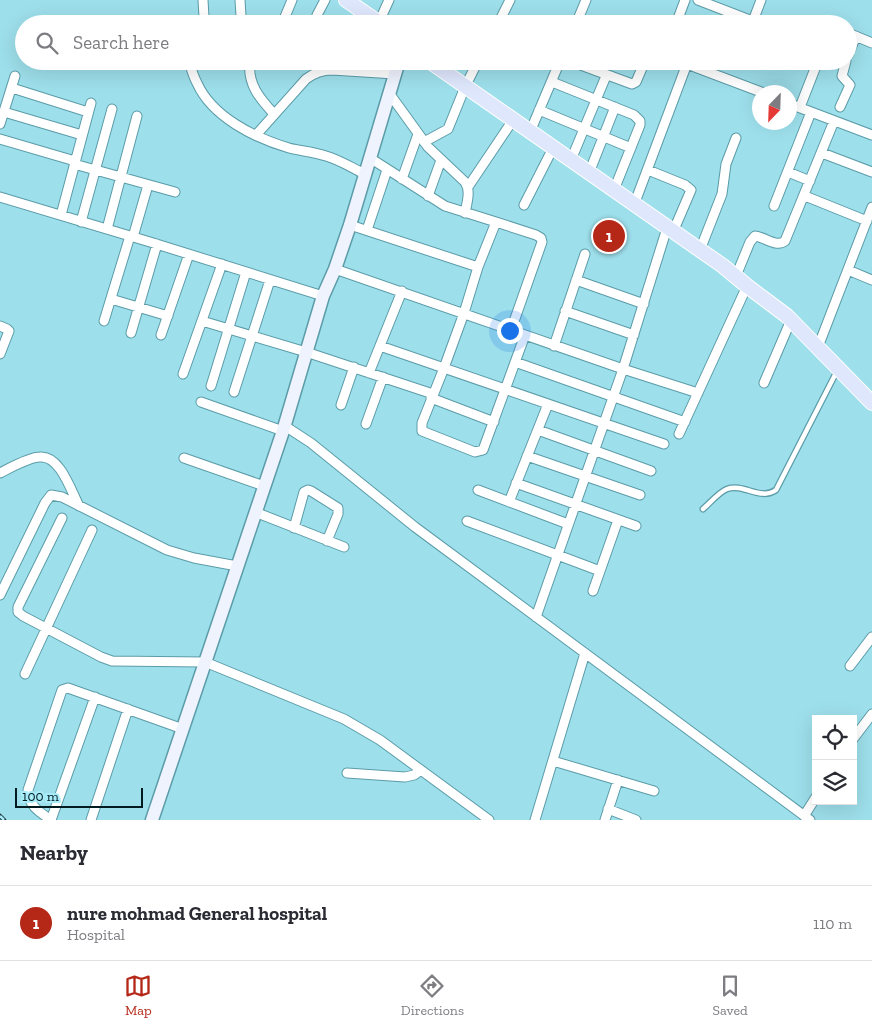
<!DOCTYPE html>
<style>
:root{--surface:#fff;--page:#f7f7f7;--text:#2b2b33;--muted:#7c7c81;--line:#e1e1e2;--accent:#b52717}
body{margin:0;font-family:"Zilla Slab",serif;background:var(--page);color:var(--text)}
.controls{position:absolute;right:15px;bottom:15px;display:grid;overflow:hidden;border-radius:0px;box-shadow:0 5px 20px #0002}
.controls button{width:45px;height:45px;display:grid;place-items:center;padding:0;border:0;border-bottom:1px solid var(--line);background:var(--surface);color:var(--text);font:25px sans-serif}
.compass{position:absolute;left:752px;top:85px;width:45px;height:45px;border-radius:50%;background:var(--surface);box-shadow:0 5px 20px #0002;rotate:203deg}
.scale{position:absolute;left:15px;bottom:12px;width:128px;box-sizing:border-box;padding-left:5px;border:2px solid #011b20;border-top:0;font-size:14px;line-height:18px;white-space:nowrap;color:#011b20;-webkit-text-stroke:4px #a9ecf9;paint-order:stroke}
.you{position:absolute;left:509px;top:330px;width:18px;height:18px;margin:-12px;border:4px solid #fff;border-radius:50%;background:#1a73e8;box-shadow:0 0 0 8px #1a73e833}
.badge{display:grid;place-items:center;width:32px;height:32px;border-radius:50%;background:var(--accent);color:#fff;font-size:16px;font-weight:700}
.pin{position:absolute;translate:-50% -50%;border:2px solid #fff;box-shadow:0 1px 5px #0006}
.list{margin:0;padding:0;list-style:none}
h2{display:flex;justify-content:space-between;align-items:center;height:65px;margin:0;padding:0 20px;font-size:21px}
h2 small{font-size:16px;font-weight:400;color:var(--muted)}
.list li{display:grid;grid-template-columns:32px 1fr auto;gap:15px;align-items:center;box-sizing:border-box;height:75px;padding:0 20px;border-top:1px solid var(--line)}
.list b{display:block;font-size:19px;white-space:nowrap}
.list p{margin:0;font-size:16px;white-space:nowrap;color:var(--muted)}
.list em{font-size:16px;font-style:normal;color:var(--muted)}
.icon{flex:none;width:28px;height:28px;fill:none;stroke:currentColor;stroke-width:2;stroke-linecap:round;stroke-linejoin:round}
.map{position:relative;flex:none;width:872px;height:820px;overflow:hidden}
.search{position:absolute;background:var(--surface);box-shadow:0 5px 20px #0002;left:15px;right:15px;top:15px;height:55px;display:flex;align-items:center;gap:12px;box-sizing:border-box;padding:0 18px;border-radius:28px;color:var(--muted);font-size:19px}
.sheet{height:140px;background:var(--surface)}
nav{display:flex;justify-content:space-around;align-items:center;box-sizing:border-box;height:70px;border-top:1px solid var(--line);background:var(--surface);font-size:14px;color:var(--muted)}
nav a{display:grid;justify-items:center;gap:2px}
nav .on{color:var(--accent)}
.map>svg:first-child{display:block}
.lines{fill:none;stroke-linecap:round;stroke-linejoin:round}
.lane-casing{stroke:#5b9ca8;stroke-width:7}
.street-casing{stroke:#5b9ca8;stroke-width:11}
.secondary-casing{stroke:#5b9ca8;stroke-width:15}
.primary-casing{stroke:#fff;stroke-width:16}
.lane{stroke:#fff;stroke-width:4.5}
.street{stroke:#fff;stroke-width:9}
.secondary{stroke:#eff3fe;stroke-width:12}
.primary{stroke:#dfe7fd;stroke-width:14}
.rail-casing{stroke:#18383e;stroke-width:4.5}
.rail{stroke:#a9ecf9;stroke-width:2.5;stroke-dasharray:8;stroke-linecap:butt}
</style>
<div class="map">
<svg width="872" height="820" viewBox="0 0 872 820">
<rect width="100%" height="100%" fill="#9ddfeb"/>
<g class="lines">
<defs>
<path id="lane" d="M703,509C710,503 719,492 727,489C744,483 760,501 776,490L837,371"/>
<path id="street" d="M203,0L204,17
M240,0L241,16L244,24
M698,0L760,24
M753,21L761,0
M816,21L824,24
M379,22L389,0
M282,24L292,0
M316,24L317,15L325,0
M498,24L510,0
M576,24L586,0
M676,24L685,0
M848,33L872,43
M848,55L856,36
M189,61C191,68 193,76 197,83C212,117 255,138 289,148C301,151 314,152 326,156C340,160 352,168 365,174
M250,61C247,84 260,99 274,114
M570,61L632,84L636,82L645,61
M679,61L761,92
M760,61L762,62
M552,82L634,115L640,121V125L614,190
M12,88L88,112
M389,93L428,147L465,182C471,191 467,202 465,213
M790,104L872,135
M800,107L818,61
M840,107L850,85L842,76L846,61
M539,110L631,148
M4,112L82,135
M0,124L15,76
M530,132L560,61
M256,135L306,79C314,73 321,70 332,70L395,74
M0,139L75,161
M424,142L448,129L465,87L478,61
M822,153L872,172
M370,158L445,206L496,222L478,267L464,313L444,368L422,423V431L475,452L483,450L525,335
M571,160L606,76
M74,164L175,192
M648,170L685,185L691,190L673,232
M788,172L810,181
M589,173L615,107
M402,179L418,134
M468,187L513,120
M428,196L441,160
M805,196L867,221
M0,197L150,242L323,296
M524,205L553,148
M634,205L688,61
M774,206L811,112
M61,215L91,103
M81,222L112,109
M496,222L536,235L541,238L542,242L511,330
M350,225L478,267
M107,229L137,116
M367,230L387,170
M133,237L148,185
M700,250L722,194L726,164L736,138
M335,269L623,369L667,228
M848,270L872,280
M736,276L750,242L755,236C765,237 776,248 785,241L834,121
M576,280L644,304
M111,299L168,316
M565,311L634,335
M104,321L130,236
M202,321L306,352L433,394
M0,326L7,329L9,331L0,354
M131,333L157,244
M161,335L189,254
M380,346L664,444
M554,346L585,254
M818,347L872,207
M515,362L685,422
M369,373L402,291
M183,374L222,264
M764,383L791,320
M211,386L246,272
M234,392L270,280
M431,398L494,422
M201,402L283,431
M341,405L354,367
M366,424L383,377
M285,426L311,443L415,527L810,820
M538,430L651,471
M679,434L747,286
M527,456L640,495
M184,458L264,486
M0,473C10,468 29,457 40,457C60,455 71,491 79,506
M516,483L636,526
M478,490L568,524
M509,502L548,404
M255,512L344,547
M62,518L18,607V612L23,616L101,657L112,661L205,662L344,719L380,740L489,820
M467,521L600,571
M294,528L304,492L308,490L311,491L338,508V514L327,541
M593,591L618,520
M0,595L45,503L51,495L62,497L167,550L194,558L237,566
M536,617L623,369L698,393
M850,666L872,637
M25,674L92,530
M853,739L872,714
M553,761L654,791
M347,773L405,777L414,775L421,770
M608,809L636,820
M804,816L816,797
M51,820C39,812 28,805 28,790L62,690L68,688L183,729
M51,820L95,697
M91,820L128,709
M535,820L585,653
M605,820L618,780"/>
<path id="secondary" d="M152,820L283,431L323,296L335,269L350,225L399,61"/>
<path id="primary" d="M346,0L381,24
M429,61L723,266L747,286L787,316L872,403"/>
</defs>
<use href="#lane" class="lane-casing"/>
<use href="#street" class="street-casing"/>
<use href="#secondary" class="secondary-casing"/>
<use href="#primary" class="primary-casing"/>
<use href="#lane" class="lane"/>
<use href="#street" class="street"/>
<use href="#secondary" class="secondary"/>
<use href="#primary" class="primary"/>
<defs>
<path id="rail" d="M0,816L4,820"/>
</defs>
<use href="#rail" class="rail-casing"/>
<use href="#rail" class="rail"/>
</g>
</svg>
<div class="controls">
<button><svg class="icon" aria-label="locate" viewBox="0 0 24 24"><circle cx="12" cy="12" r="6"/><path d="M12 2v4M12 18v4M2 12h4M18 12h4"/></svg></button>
<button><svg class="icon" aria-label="layers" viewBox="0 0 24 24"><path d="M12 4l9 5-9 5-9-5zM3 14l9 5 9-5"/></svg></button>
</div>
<svg class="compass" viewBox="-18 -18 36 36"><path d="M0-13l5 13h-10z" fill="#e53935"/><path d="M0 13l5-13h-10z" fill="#7c7c81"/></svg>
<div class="scale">100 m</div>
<div class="you"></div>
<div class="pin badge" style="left:609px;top:236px">1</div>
<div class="search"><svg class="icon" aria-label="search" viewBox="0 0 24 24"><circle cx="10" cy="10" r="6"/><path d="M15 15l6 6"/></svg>Search here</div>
</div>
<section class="sheet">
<h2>Nearby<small></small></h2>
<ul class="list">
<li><span class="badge">1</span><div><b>nure mohmad General hospital</b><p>Hospital</p></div><em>110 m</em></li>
</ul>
</section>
<nav>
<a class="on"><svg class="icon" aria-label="map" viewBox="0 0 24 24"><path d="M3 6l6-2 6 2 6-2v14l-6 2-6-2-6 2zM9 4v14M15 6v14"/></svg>Map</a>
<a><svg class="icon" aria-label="directions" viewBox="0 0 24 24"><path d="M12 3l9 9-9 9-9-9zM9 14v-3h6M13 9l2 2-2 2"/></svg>Directions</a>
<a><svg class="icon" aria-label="saved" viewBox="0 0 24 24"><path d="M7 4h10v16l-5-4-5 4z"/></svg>Saved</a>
</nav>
